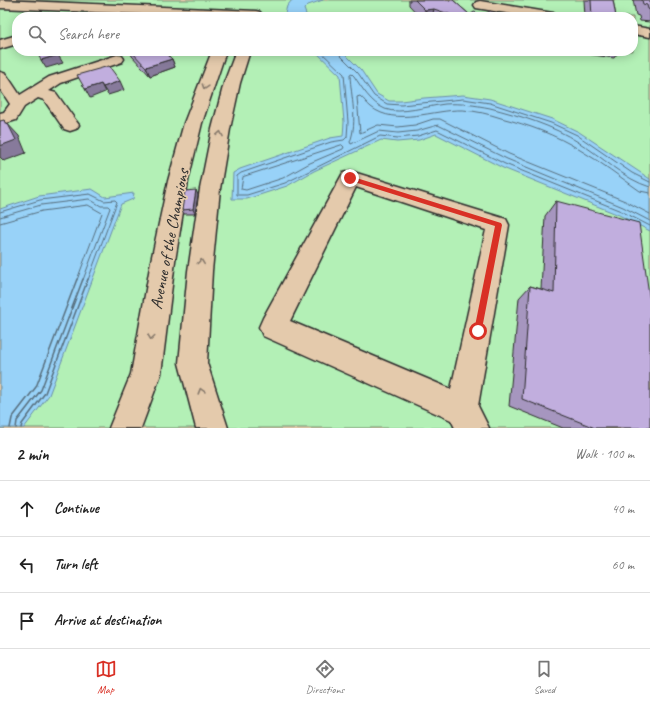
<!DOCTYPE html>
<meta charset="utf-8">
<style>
:root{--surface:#fff;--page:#f2f2f2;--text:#222;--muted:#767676;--line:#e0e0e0;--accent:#d93025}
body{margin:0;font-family:Caveat,sans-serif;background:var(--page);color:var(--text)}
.stop{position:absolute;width:12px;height:12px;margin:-9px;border:3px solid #d93025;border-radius:50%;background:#fff}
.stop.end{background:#d93025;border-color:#fff;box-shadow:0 1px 4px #0008}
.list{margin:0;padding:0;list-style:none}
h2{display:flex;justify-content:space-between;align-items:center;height:52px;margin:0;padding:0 16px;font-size:17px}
h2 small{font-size:13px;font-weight:400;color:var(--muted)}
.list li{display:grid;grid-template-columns:26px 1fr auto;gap:12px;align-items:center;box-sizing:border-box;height:56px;padding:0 16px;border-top:1px solid var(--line)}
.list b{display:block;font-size:15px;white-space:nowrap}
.list em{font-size:13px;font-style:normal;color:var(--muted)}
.icon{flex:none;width:22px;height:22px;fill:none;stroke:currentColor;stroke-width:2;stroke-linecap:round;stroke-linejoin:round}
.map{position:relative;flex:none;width:650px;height:428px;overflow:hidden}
.search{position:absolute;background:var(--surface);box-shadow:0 2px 10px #0003;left:12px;right:12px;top:12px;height:44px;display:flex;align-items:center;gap:10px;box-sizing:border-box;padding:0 14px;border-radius:16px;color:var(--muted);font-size:15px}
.sheet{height:220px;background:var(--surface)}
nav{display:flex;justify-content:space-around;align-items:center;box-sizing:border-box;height:56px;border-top:1px solid var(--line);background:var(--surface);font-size:11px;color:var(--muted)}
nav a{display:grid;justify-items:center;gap:2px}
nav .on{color:var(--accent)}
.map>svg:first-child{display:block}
.green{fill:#b3f0b6;stroke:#6f8e70;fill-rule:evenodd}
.water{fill:#98d2f8;stroke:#6c8fa6}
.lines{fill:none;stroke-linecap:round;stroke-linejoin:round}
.shore-far1{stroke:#576e7d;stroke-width:1}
.shore{stroke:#576e7d;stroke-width:1.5}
.minor-casing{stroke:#2b2b2b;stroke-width:3}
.minor{fill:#e4caac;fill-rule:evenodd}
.wall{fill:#a696bf;stroke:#2b2b2b}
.shaded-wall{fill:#877a9b;stroke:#2b2b2b}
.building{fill:#c1aede;stroke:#2b2b2b}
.oneway{stroke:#887a6c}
.route{fill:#d93025}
.labels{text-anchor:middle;stroke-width:3.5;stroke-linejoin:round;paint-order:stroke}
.street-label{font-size:17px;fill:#2b2b2b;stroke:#e4caac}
</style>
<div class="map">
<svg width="650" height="428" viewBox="0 0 650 428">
<rect width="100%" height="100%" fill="#e4caac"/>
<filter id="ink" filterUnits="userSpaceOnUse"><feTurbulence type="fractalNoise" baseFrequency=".025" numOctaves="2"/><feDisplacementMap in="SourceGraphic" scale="8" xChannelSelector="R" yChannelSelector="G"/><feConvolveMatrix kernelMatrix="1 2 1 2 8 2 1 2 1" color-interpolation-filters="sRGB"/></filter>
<g filter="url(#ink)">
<path class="green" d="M0,0H650V428H0ZM17,17H633V51H17Z"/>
<path class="water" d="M292,0H323L308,5L304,9L307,17H284L287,6Z
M315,51H342L361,70L377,94L389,101H401L424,98L463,95L490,99L552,119L579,132L650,179V231L619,215L503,168L436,134L419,140L397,142L381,140L314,171L287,186L247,199H232L233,173L240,169L330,138L343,136L344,122L340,75Z
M92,189L105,197L134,193L133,199L121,204L49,395L24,428H0V209L39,196Z"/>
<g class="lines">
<path class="shore-far1" d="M320,51L344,74L348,122L347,137L344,140L331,142L241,173L237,176V195H247L285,183L380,136L398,138L418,136L437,130L505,164L621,211L650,226
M339,51L340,55L358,73L374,96L387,104L401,105L463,99L490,103L551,123L577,135L632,173L650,182
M342,145L344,147L343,149L310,163L283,178L246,190L241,189L243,177Z
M650,187C623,179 602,156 578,142C554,126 518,115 490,108C475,105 460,103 445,104C428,106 400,115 385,109C371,103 362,88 354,76L352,74L350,75C351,97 358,121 350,142L351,144L379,131L398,133L417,131L438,125L507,159L623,207L650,221
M650,193L640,191C620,177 601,162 580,150C556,135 529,125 501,118C489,114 476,111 463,110C434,109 396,127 371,107C367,104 364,99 360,96L357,97L360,133L378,125L398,127L415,125L433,119H440L509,154L625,201L650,214
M0,212L40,200L90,194L104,201L115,200L117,202L88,280
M0,217L41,205L89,199L101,206H108L110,208L83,280
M0,223L42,211L88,205L102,213L77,280"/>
<path class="shore" d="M10,428L12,418L36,387L77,279
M16,428L17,421L41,390L83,279
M21,428L22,424L45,393L88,279"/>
<defs>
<path id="minor" d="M0,0L256,11L260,12L262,15L261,17H215L0,8Z
M480,1L553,13L558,14L559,17H530L476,8L474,5L476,2Z
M633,26L650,29V37L633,34Z
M17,35V44L0,49V40Z
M212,51H226L202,123L188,181L175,261L161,374L141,428H109L131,374L151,261L168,181L184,123Z
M236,51H250L240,83L230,129L220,189L212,271L207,363L228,428H196L179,363L188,271L200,189L212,129L224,83Z
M117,55L122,56L124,59L122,62L61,83L49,91L56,93L76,121L79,125L76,129L70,131L64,129L44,100L38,98L24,107L16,120L0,125V113L4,112L10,104L0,89V72L6,74L20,95L49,77Z
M350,171L506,219L509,225L478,406L489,428H455L451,420L263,336L259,327L263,318L343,173ZM356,187L486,230L451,389L290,321Z"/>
</defs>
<use href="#minor" class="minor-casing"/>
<use href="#minor" class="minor"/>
</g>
<path class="wall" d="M409,0H453L470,15L506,17H420L409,5Z
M584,0H613L616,17H585Z
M633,0H650V22L640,21L639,16L636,15Z
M130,51H163L172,59L175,67L150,76L132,56Z
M587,51H619L614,58L587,54Z
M198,195L195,214H184L182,210Z
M556,201L650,428H563L509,406L519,298L530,286L541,289L545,216Z"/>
<path class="shaded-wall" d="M434,9L432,17H424L425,10Z
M58,55L63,63L46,68L41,60Z
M172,59L175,67L150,76L146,67Z
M120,81L124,90L108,95L103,87Z
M101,84L105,92L90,98L85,89Z
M4,120L19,136L26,153L4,161L0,157V146L6,125Z
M196,190L198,195L195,214L193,209Z"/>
<path class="building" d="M415,0H453L470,15L474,12L484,15L490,11L506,17H458L434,9L425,10Z
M591,0H613L616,17H592Z
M642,0H650V10L648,9L647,5L643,4Z
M36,51H55L58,55L41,60Z
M131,51H163L172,59L146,67Z
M109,66L120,81L103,87L101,84L85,89L77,75Z
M4,120L6,125L8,124L16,140L0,146V121Z
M196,190L193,209L182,210L185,191Z
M556,201L639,223L650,302V428H595L522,399L530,286L554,293Z"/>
<defs><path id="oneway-chevron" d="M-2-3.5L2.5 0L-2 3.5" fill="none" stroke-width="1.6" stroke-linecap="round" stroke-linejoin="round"/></defs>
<g class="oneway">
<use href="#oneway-chevron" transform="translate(205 87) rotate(108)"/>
<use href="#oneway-chevron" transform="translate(220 134) rotate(-79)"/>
<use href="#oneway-chevron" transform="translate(201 262) rotate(-83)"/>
<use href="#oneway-chevron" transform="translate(151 337) rotate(98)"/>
<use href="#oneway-chevron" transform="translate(201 391) rotate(-106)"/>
</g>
</g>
<path class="route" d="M350,176L501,223L502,225L481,334L478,335L474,331L495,226L348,180L347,178Z"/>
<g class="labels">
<g class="street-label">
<text transform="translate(169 239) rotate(-79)" y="6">Avenue of the Champions</text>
</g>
</g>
</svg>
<div class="stop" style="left:478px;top:331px"></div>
<div class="stop end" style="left:350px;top:178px"></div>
<div class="search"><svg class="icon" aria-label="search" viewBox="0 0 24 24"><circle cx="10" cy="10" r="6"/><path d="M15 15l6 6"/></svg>Search here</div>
</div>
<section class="sheet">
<h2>2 min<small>Walk · 100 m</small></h2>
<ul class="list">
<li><svg class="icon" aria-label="ahead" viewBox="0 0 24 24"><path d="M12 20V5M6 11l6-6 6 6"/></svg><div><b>Continue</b></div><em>40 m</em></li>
<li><svg class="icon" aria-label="left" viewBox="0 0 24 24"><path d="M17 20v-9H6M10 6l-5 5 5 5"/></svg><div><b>Turn left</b></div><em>60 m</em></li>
<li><svg class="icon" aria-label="arrive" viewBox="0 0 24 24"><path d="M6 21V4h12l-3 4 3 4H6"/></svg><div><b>Arrive at destination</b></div></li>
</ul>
</section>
<nav>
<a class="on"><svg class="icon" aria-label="map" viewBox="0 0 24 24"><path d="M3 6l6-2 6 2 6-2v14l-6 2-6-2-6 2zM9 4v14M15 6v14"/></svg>Map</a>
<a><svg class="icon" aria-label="directions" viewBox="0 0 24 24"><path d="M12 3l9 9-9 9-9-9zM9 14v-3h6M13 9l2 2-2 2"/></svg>Directions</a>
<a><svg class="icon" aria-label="saved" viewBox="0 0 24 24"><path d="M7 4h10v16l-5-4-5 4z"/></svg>Saved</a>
</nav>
